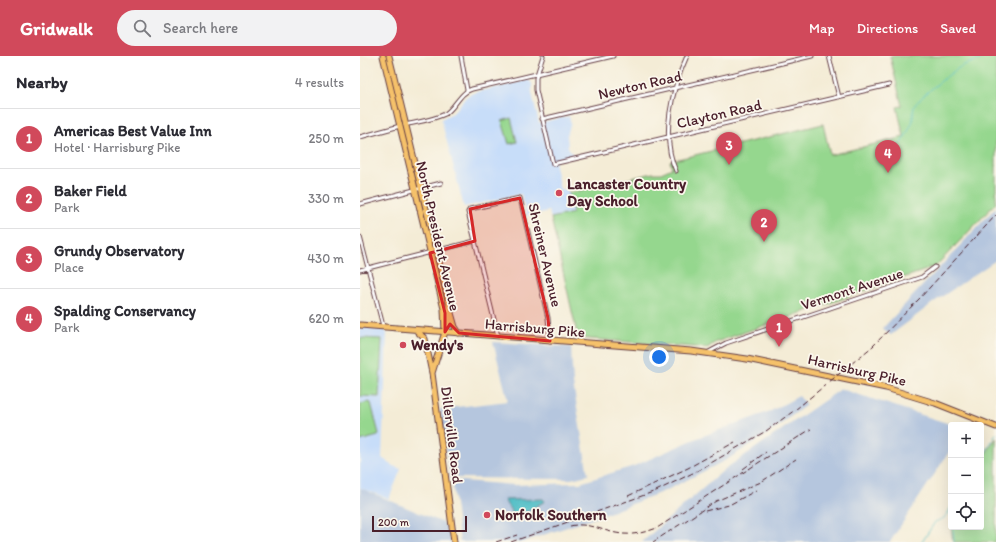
<!DOCTYPE html>
<meta charset="utf-8">
<style>
:root{--surface:#fff;--page:#f2f2f3;--text:#2b2b33;--muted:#7c7c81;--line:#e1e1e2;--accent:#d1495b}
body{margin:0;font-family:Itim,sans-serif;background:var(--page);color:var(--text)}
.controls{position:absolute;right:12px;bottom:12px;display:grid;overflow:hidden;border-radius:4px;box-shadow:0 4px 16px #0002}
.controls button{width:36px;height:36px;display:grid;place-items:center;padding:0;border:0;border-bottom:1px solid var(--line);background:var(--surface);color:var(--text);font:20px sans-serif}
.scale{position:absolute;left:12px;bottom:10px;width:95px;box-sizing:border-box;padding-left:4px;border:2px solid #4a1f2b;border-top:0;font-size:11px;line-height:14px;white-space:nowrap;color:#4a1f2b;-webkit-text-stroke:3px #fbf7ec;paint-order:stroke}
.you{position:absolute;left:299px;top:301px;width:14px;height:14px;margin:-10px;border:3px solid #fff;border-radius:50%;background:#1a73e8;box-shadow:0 0 0 6px #1a73e833}
.badge{display:grid;place-items:center;width:26px;height:26px;border-radius:50%;background:var(--accent);color:#fff;font-size:13px;font-weight:700}
.pin{position:absolute;translate:-50% -33px;filter:drop-shadow(0 1px 2px #0008)}
.pin::after{content:'';position:absolute;top:21px;width:14px;height:12px;background:inherit;clip-path:polygon(0 0,100% 0,50% 100%)}
.list{margin:0;padding:0;list-style:none}
h2{display:flex;justify-content:space-between;align-items:center;height:52px;margin:0;padding:0 16px;font-size:17px}
h2 small{font-size:13px;font-weight:400;color:var(--muted)}
.list li{display:grid;grid-template-columns:26px 1fr auto;gap:12px;align-items:center;box-sizing:border-box;height:60px;padding:0 16px;border-top:1px solid var(--line)}
.list b{display:block;font-size:15px;white-space:nowrap}
.list p{margin:0;font-size:13px;white-space:nowrap;color:var(--muted)}
.list em{font-size:13px;font-style:normal;color:var(--muted)}
.icon{flex:none;width:22px;height:22px;fill:none;stroke:currentColor;stroke-width:2;stroke-linecap:round;stroke-linejoin:round}
.map{position:relative;flex:none;width:636px;height:486px;overflow:hidden}
header{display:flex;align-items:center;gap:24px;box-sizing:border-box;height:56px;padding:0 20px;background:var(--accent);color:#fff}
header strong{font-size:19px}
nav{display:flex;gap:22px;margin-inline-start:auto;font-size:14px}
.search{width:280px;height:36px;background:var(--page);display:flex;align-items:center;gap:10px;box-sizing:border-box;padding:0 14px;border-radius:22px;color:var(--muted);font-size:15px}
main{display:flex}
aside{flex:1;background:var(--surface)}
.map>svg:first-child{display:block}
.built{fill:#c7ddf9}
.industrial{fill:#b5c6de}
.green{fill:#95d78e;stroke:#707b5c}
.water{fill:#50bec6;stroke:#4d6e78}
.lines{fill:none;stroke-linecap:round;stroke-linejoin:round}
.stream{stroke:#50bec6;stroke-width:1}
.minor-casing{stroke:#643e45;stroke-width:5}
.primary-casing{stroke:#643e45;stroke-width:7}
.minor{stroke:#fff;stroke-width:3}
.primary{stroke:#f5c16b;stroke-width:5}
.rail{stroke:#4a1f2b;stroke-width:1;stroke-dasharray:6 3;stroke-linecap:butt}
.marked{fill:#d62828;fill-opacity:0.2;stroke:#d62828;stroke-width:3;stroke-linejoin:round}
.poi-dot{fill:#d1495b;stroke:#fbf7ec;stroke-width:1.5}
.labels{text-anchor:middle;stroke-width:3.5;stroke-linejoin:round;paint-order:stroke}
.street-label{font-size:15px;fill:#4a1f2b;stroke:#fbf7ec}
.poi-label{font-size:15px;font-weight:bold;fill:#4a1f2b;stroke:#fbf7ec;text-anchor:start}
</style>
<header>
<strong>Gridwalk</strong>
<div class="search"><svg class="icon" aria-label="search" viewBox="0 0 24 24"><circle cx="10" cy="10" r="6"/><path d="M15 15l6 6"/></svg>Search here</div>
<nav><a>Map</a><a>Directions</a><a>Saved</a></nav>
</header>
<main>
<aside>
<h2>Nearby<small>4 results</small></h2>
<ul class="list">
<li><span class="badge">1</span><div><b>Americas Best Value Inn</b><p>Hotel · Harrisburg Pike</p></div><em>250 m</em></li>
<li><span class="badge">2</span><div><b>Baker Field</b><p>Park</p></div><em>330 m</em></li>
<li><span class="badge">3</span><div><b>Grundy Observatory</b><p>Place</p></div><em>430 m</em></li>
<li><span class="badge">4</span><div><b>Spalding Conservancy</b><p>Park</p></div><em>620 m</em></li>
</ul>
</aside>
<div class="map">
<svg width="636" height="486" viewBox="0 0 636 486">
<rect width="100%" height="100%" fill="#fbf7ec"/>
<filter id="ink" filterUnits="userSpaceOnUse"><feTurbulence type="fractalNoise" baseFrequency=".025" numOctaves="2"/><feDisplacementMap in="SourceGraphic" scale="8" xChannelSelector="R" yChannelSelector="G"/><feConvolveMatrix kernelMatrix="1 2 1 2 8 2 1 2 1" color-interpolation-filters="sRGB"/></filter>
<filter id="wash" filterUnits="userSpaceOnUse"><feTurbulence type="fractalNoise" baseFrequency=".012" numOctaves="4" result="noise"/><feDisplacementMap in="SourceGraphic" scale="16" xChannelSelector="R" yChannelSelector="G"/><feGaussianBlur stdDeviation="0.9" result="paint"/><feColorMatrix in="noise" values="0 0 0 0 0 0 0 0 0 0 0 0 0 0 0 0 0 1.4 0 .05"/><feComposite in="paint" operator="in"/></filter>
<g filter="url(#wash)">
<rect width="100%" height="100%" fill="#f4ecd6"/>
<path class="built" d="M168,24L172,27V37L179,67L209,60L211,67L207,79L208,91L214,100L196,104L195,110L200,134L207,133L208,137L293,117L210,237L189,155L167,160L161,138L104,151L81,63L93,57L106,41L113,37Z
M0,269L23,271L27,277L22,402L33,410L41,413L29,443L0,432Z"/>
<path class="industrial" d="M636,151V204L574,246L531,279L522,273Z
M133,286L211,291L213,327L228,419L211,423L90,422L80,353L148,345Z
M481,333L593,369H591V393L530,486H282L365,413Z
M439,340L446,349L408,378L366,404L307,434L241,460L162,486H100L92,424L154,429L220,427L274,410L335,383L411,355Z
M0,432L88,469L91,486H0Z"/>
<path class="green" d="M530,0H636V147L573,213L568,211L569,213L356,286L347,292L218,282L191,162L213,157L209,137L293,117H301L312,112L310,105L463,68L470,99L544,81L537,51L542,50Z
M151,62L157,86L149,88L142,65Z
M0,282L22,283L19,341L0,340Z
M9,346L11,347L19,378L18,380L0,385V348Z
M636,382V486H593L591,471H621V405Z"/>
<path class="water" d="M183,443L185,445L159,460L153,458L144,444Z"/>
<g class="lines">
<path class="stream" d="M532,102C538,90 547,80 552,67C554,62 552,54 555,49C559,42 596,12 604,9C612,6 619,5 626,0
M621,404L636,378
M590,453L591,459
M593,471L594,486
M562,486L575,466L584,462L591,452"/>
</g>
</g>
<g filter="url(#ink)">
<g class="lines">
<defs>
<path id="minor" d="M101,0L107,34
M183,0L176,22V34L193,108L529,29
M469,0L479,41
M182,63L452,0
M45,69C57,66 73,64 85,58C95,52 100,36 112,33L253,0
M0,81L40,70
M316,115C300,80 312,33 327,0
M0,148L81,127
M0,181L23,270
M0,214L115,185
M138,280L108,156L110,153L160,142L188,262L190,285
M347,297L366,287L562,221L575,211"/>
<path id="primary" d="M23,0L84,253L85,276
M29,0L89,247V265L85,276L72,317L94,486
M91,257L95,271L99,277
M0,269L331,295L387,303L526,332L575,347L636,371
M56,274L65,283L72,317"/>
</defs>
<use href="#minor" class="minor-casing"/>
<use href="#primary" class="primary-casing"/>
<use href="#minor" class="minor"/>
<use href="#primary" class="primary"/>
<path class="rail" d="M383,413L406,396
M268,440L328,412L375,386
M345,455L369,449L397,434
M210,470C227,466 240,474 256,477C271,480 283,477 297,472L451,373
M136,486L157,479
M151,486L296,435L337,415L406,375L435,354L513,290L560,242L636,159
M293,486L356,445L401,426L436,403"/>
</g>
</g>
<path class="marked" d="M160,142L188,262L190,285L99,277L90,268L85,276V257L70,197L115,185L110,153Z"/>
<g class="poi-dot">
<circle cx="199" cy="137" r="4"/>
<circle cx="43" cy="289" r="4"/>
<circle cx="127" cy="459" r="4"/>
</g>
<g class="labels">
<g class="street-label">
<text transform="translate(280 29) rotate(-13)" y="5">Newton Road</text>
<text transform="translate(359 58) rotate(-13)" y="5">Clayton Road</text>
<text transform="translate(78 180) rotate(77)" y="5">North President Avenue</text>
<text transform="translate(185 199) rotate(77)" y="5">Shreiner Avenue</text>
<text transform="translate(492 233) rotate(-18)" y="5">Vermont Avenue</text>
<text transform="translate(175 272) rotate(5)" y="5">Harrisburg Pike</text>
<text transform="translate(497 314) rotate(13)" y="5">Harrisburg Pike</text>
<text transform="translate(92 379) rotate(83)" y="5">Dillerville Road</text>
</g>
<g class="poi-label">
<text x="207" y="133">Lancaster Country<tspan x="207" dy="17">Day School</tspan></text>
<text x="51" y="294">Wendy's</text>
<text x="135" y="464">Norfolk Southern</text>
</g>
</g>
</svg>
<div class="controls">
<button>+</button>
<button>−</button>
<button><svg class="icon" aria-label="locate" viewBox="0 0 24 24"><circle cx="12" cy="12" r="6"/><path d="M12 2v4M12 18v4M2 12h4M18 12h4"/></svg></button>
</div>
<div class="scale">200 m</div>
<div class="you"></div>
<div class="pin badge" style="left:419px;top:291px">1</div>
<div class="pin badge" style="left:404px;top:186px">2</div>
<div class="pin badge" style="left:369px;top:109px">3</div>
<div class="pin badge" style="left:528px;top:117px">4</div>
</div>
</main>
